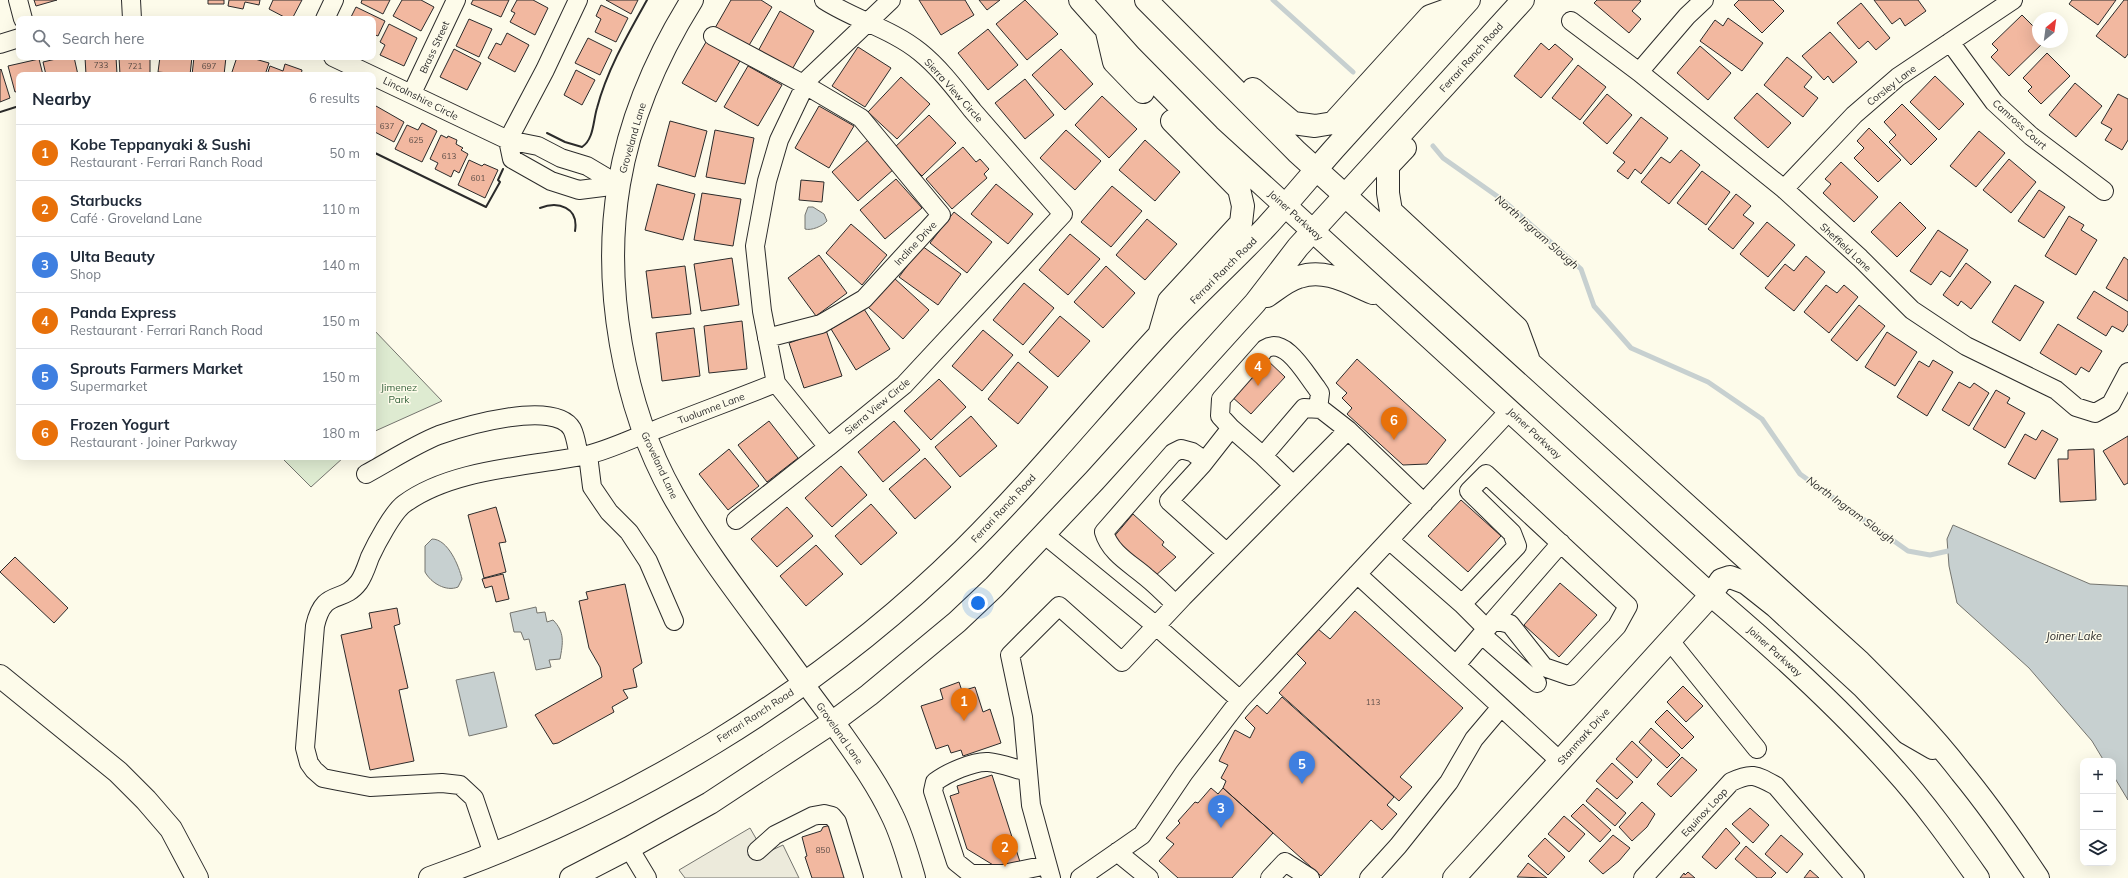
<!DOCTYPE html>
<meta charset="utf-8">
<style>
:root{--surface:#fff;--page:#f2f2f3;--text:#1f2937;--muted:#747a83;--line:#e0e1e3;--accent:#1a73e8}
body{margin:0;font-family:Mulish,sans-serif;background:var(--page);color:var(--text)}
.controls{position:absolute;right:12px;bottom:12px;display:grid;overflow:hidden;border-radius:8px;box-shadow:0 4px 16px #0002}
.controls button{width:36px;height:36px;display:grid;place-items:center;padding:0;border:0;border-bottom:1px solid var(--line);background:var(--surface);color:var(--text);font:20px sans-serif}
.compass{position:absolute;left:2032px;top:12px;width:36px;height:36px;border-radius:50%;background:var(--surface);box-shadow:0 4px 16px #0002;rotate:29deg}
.you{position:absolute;left:978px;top:603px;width:14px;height:14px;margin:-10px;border:3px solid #fff;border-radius:50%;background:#1a73e8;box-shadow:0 0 0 6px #1a73e833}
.badge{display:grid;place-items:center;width:26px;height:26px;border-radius:50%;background:var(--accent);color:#fff;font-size:13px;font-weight:700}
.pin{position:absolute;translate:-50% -33px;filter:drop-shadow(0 1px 2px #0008)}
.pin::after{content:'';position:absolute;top:21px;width:14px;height:12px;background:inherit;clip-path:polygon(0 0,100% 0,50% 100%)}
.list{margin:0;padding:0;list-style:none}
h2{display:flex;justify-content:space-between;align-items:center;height:52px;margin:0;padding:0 16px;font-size:17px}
h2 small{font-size:13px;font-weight:400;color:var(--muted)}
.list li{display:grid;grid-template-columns:26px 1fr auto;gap:12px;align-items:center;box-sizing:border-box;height:56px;padding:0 16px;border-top:1px solid var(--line)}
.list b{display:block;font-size:15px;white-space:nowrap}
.list p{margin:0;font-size:13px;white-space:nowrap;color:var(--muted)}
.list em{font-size:13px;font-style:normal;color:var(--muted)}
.icon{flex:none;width:22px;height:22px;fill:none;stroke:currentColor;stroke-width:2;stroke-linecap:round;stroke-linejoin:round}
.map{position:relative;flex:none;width:2128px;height:878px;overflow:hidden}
.search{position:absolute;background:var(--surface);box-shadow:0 4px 16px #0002;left:16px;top:16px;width:360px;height:44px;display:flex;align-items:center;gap:10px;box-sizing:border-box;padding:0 14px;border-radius:8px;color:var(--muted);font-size:15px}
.panel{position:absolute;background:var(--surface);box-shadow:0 4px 16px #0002;left:16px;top:72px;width:360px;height:388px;border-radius:8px}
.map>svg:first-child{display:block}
.green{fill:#deebd1;stroke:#74746e}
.parking{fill:#eceadb;stroke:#74746e}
.water{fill:#c7d0d0;stroke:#74746e}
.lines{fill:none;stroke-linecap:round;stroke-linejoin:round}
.stream{stroke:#c7d0d0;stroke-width:5}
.building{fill:#f2b8a0;stroke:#2b2b2b}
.minor-casing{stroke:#2b2b2b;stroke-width:20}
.major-casing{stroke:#2b2b2b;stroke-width:24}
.highway-casing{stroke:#2b2b2b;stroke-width:24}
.minor{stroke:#fdfbea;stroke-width:18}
.major{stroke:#fdfbea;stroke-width:22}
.highway{stroke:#fdfbea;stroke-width:22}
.wall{stroke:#2b2b2b;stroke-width:2}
.labels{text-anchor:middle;stroke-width:3;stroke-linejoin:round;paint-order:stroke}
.number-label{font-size:8px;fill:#5d4e48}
.street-label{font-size:10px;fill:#2b2b2b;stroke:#fdfbea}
.park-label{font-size:10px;fill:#34623c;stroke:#fdfbea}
.water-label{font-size:11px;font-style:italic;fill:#2b2b2b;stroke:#fdfbea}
</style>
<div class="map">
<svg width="2128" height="878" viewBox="0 0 2128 878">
<rect width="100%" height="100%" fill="#fdfbea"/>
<path class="green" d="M373,329L442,401L373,432Z
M281,457H344L311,487Z"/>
<path class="parking" d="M750,828L758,842L770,851L783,845L799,878H685L679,870Z"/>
<path class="water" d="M808,207H813L824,214L827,221C823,226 811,231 805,229V215Z
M1953,525L2090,584L2128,586V800L2113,775V761H2104L2092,741L2029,668L1957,603L1949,566L1947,539Z
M432,539C448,539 459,566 462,579L458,587C446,592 431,583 425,572V546Z
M536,607L537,613L545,612L547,622L553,620C565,632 563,643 560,659L549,660L551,667L536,670L529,639L524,640L521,632H514L510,613Z
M494,672L507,727L469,736L456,680Z"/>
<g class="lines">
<path class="stream" d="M1273,0L1353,72
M1433,146L1443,158L1504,201L1581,269L1594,306L1631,348L1708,382L1762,419L1800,474L1908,551L1930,555L1948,551"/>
</g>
<path class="building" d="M34,0H57L36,6Z
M208,0H224V4H208Z
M229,0H260L259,5L245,2L243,9L228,6Z
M273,0H302L292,19H288L269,9Z
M362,0H390L383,14L361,3Z
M402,0H421L434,7L421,31L393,16Z
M473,0H509L501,17L471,4Z
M517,0H533L548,8L535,35L510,22L515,13L511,11Z
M606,0H638L631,14Z
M731,0H761L772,7L748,47L715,28Z
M919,0H965L974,15L941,35Z
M979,0H1000L987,10Z
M1025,0L1058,34L1027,60L996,24Z
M1597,0H1639L1641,1L1632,11L1641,19L1629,33L1594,3Z
M1739,0H1773L1784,11L1762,33L1734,5Z
M1874,0H1918L1926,11L1905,26L1900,18L1892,24Z
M2072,0H2116L2098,25L2069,4Z
M2124,0H2128V54L2125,58L2096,36Z
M1861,3L1890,38L1876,50L1868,41L1859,49L1837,23Z
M601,5L628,18L616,42L595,32L601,19L596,16Z
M356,7L385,21L378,36L373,34V19H350Z
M780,11L814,31L790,73L757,53Z
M2022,15L2038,31V42H2044L2009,76L1991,57L1998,50L1992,44Z
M1728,18L1763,43L1742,71L1700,41L1715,20L1723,26Z
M469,19L492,29L479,57L456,46Z
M389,24L417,38L404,66L380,55L385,45L380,42Z
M988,29L1018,65L988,90L958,53Z
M1830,32L1857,62L1833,83L1828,76L1824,80L1802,56Z
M507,33L529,45L515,72L488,58L496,43L501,45Z
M588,38L612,50L600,75L575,63Z
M706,42L740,61L716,102L682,83Z
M1541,43L1549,50L1555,44L1573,59L1541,98L1514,76Z
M1700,46L1731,73L1708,100L1677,73Z
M858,47L891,68L865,107L832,86Z
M454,49L481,63L467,90L440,77Z
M1061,49L1093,84L1065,110L1032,75Z
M2047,53L2070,76L2041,104L2028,91L2032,87L2023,78Z
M56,57H74L78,75H46L43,62L56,59Z
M85,57H116L117,74L86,75Z
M119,57H150V75H120Z
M160,57H192L190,75L158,72Z
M194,57H226L224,75H192Z
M237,57H248L269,63L265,75H231Z
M1787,57L1812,77L1804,87L1818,98L1803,117L1764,85Z
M39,59L43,75H19V91L15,92L8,66Z
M285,64L302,70L301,75H267L270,66L283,71Z
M1578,65L1606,87L1580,120L1552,98Z
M748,66L782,85L758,126L724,107Z
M1,69L10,98L0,102V70Z
M576,70L595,80L582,105L564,95Z
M1935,76L1964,104L1939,130L1910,102Z
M901,77L930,104L897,139L868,112Z
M1025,79L1054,115L1025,139L995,103Z
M2075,83L2102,106L2076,137L2049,115Z
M1757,93L1791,123L1768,148L1734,118Z
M1607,94L1632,115L1607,144L1583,123Z
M2118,94L2128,99V140L2122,150L2105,140L2112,129L2101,123Z
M1102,96L1137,129L1109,158L1075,125Z
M1902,104L1937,139L1911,165L1889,142L1896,135L1884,122Z
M376,106L404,122L394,142L373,131V111Z
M819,106L854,126L829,168L795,148Z
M929,115L956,143L922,176L894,148Z
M1641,117L1668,138L1641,174L1635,169L1628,179L1617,171L1625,162L1613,153Z
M670,121L707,131L695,177L658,166Z
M422,123L437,131L422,162L395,149L407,125L418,130Z
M1869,128L1901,160L1878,182L1854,158L1864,148L1857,141Z
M715,130L754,138L745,184L706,177Z
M1066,130L1101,161L1075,190L1040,158Z
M1979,131L2005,153L1976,187L1950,166Z
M441,135L447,138L448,136L457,140L456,144L463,148L461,150L468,154L459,173L454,170L451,177L435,169L438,163L430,159Z
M868,140L894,169L858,201L832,172Z
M1145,140L1180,172L1155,201L1119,170Z
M963,147L976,162L980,159L989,169L984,174L987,178L952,209L926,179Z
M1681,150L1700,165L1669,204L1641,182L1661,157L1670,163Z
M2009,159L2036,182L2011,213L1983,190Z
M469,160L482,166L484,164L498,170L485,198L458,185Z
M1841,162L1878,197L1854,222L1823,193L1831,184L1825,179Z
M1702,171L1730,192L1706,225L1677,203Z
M896,179L922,208L885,239L860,210Z
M801,180L824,182L822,202L799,200Z
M657,184L695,194L683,240L645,230Z
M996,184L1033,214L1008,244L971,214Z
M1112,186L1142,211L1111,247L1081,222Z
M2039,190L2065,207L2044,238L2018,221Z
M702,193L741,199L733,246L694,240Z
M1736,194L1751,206L1743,215L1754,223L1733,249L1708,229Z
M1900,202L1926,228L1897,257L1871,232Z
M954,212L992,242L967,273L930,243Z
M2069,216L2084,225L2081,230L2097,240L2076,275L2045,256Z
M1147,219L1177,244L1145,280L1116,255Z
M1767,222L1795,245L1768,277L1740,254Z
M851,224L887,255L862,285L826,253Z
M1938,230L1968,250L1950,277L1941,271L1931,285L1910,271Z
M1070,234L1100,259L1068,295L1039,270Z
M922,246L961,274L938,305L899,277Z
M819,255L847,293L816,316L788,278Z
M1806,256L1825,272L1794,311L1765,288L1785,264L1794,271Z
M2124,257L2128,260V301L2106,288Z
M732,258L739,305L701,311L694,264Z
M1966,263L1991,282L1971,309L1961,301L1958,306L1943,295Z
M685,266L691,314L652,318L646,271Z
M1106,266L1135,293L1103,328L1074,302Z
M894,278L929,310L903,339L868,307Z
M1024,283L1054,308L1023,345L993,320Z
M1826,285L1837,293L1844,285L1858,297L1829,333L1804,312Z
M2015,285L2044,302L2020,341L1992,322Z
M2094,291L2128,312V324L2123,332L2112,326L2106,336L2077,318Z
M1859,305L1885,326L1857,361L1831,340Z
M864,309L890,349L856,370L831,329Z
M1060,316L1090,341L1058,377L1029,352Z
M742,321L747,369L709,373L704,326Z
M2058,324L2102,351L2089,372L2081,367L2076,375L2040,353Z
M694,328L700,376L662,381L656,333Z
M826,330L842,376L804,388L789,343Z
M983,330L1013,355L982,391L952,366Z
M1887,332L1917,352L1895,386L1865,367Z
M1265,358L1285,377L1251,414L1231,396Z
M1357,359L1446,440L1427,464L1403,465L1347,414L1352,408L1342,398L1347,393L1336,383Z
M1933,360L1953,372L1927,416L1897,397L1919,361L1929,367Z
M1018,362L1048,387L1018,424L988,399Z
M939,379L966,407L931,440L904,411Z
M1959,382L1970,388L1974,383L1989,393L1969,426L1942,410Z
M1996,390L2010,398L2007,403L2025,413L2005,448L1973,429Z
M971,416L997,446L960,477L935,447Z
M769,421L798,458L767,482L738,445Z
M894,421L920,450L883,482L858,452Z
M2042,430L2058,439L2035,479L2008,464L2025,434L2036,440Z
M2128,436V483L2124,485L2103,451Z
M729,449L759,486L728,510L699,474Z
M2094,449L2096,500L2060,502L2058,459H2068V450Z
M925,458L951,487L915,519L889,489Z
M841,466L867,495L832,527L805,498Z
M1461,500L1501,536L1468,572L1428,536Z
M871,504L897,533L861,565L835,536Z
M496,507L506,542L499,543L506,572L484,578L468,515Z
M787,507L813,536L777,567L751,539Z
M1133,514L1164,542L1162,545L1176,557L1154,577L1112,539Z
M816,545L843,574L806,606L780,576Z
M15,557L68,608L54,623L0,572Z
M503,574L509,599L496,602L492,586L485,588L482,579Z
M1560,583L1597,615L1559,657L1524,625Z
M625,584L642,663L633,669L637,687L623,690L628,698L612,707L614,712L558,743L553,744L535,715L602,677L600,667L589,648L579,601L588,599L586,592Z
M397,608L400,624L394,626L408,688L399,690L414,761L370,770L341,635L372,628L369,613Z
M1355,611L1463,708L1400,777L1412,787L1399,801L1279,693L1306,663L1296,653L1318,629L1330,639Z
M959,682L962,691L975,687L983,712L990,709L1001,743L963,756L961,750L951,753L948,745L936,749L921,706L943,699L940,689Z
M1683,686L1703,706L1686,722L1667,702Z
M1282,697L1394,797L1387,805L1397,814L1382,830L1371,820L1321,876L1223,788L1226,781L1221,778L1228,765L1219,761L1235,730L1250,738L1255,728L1245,718L1257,705L1267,714Z
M1667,710L1694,737L1682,749L1655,722Z
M1651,728L1680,755L1667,768L1639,742Z
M1632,741L1652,760L1637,778L1616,759Z
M1682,757L1697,770L1671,797L1657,784Z
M1612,763L1633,782L1617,799L1596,781Z
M992,775L1021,865L1003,871L967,849L950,796L959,793L957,786Z
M1211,788L1218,794L1223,788L1273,833L1232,878H1178L1159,861L1174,844L1166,838L1180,823L1178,821L1195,802L1198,803Z
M1597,788L1626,813L1615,826L1586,801Z
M1642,802L1655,814L1647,827L1632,841L1619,827Z
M1583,804L1611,830L1600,842L1571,816Z
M1750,808L1769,825L1753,843L1732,824Z
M1564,816L1585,834L1569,852L1548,834Z
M831,825L849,878H812L805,857L807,856L802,837L821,831L823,827Z
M1726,828L1740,843L1716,869L1702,857Z
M1613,835L1630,848L1619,861L1603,874L1589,861Z
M1781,835L1803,854L1787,873L1765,854Z
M1545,838L1565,857L1548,875L1528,856Z
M1746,846L1776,873L1771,878H1757L1735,859Z
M1528,863L1547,878L1517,877Z
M1810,870L1819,878H1804Z
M1688,872L1695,878H1680L1684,873L1685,875Z"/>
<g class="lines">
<defs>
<path id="minor" d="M18,0L23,19
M131,0L132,19
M578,0L545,70L508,140L512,159L551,181L579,190L619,185
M824,0C855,20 892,29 920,52C940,68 957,91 973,111C1003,145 1033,180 1063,214L904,385L828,447L776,383L762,311L755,246L767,181L779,140L808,79L891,0
M325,19L334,0
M1571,21L1639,72L1784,189L1860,258L1912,310L1966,346L2056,390L2076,407L2095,413L2111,404L2128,372
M713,36L805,85L861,118L941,215L864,299L821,324L767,338
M1950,42L1994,102L2031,136L2104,191
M0,44L19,38
M333,57L508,140L538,146L561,158L587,166L619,185
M1639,72L1687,16L1704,0
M412,93L456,0
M1784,189L1854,115L1898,77L2013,0
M1231,428L1220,416L1221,399L1265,349C1285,336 1305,373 1316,387L1320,393L1318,409
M588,455L592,487L609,512L629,532L648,561L674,621
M1263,456L1293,485
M366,474C390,461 414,445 439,435C465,426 555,399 572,429C576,437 577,448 579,456
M736,520L828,447
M1045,535L1155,625L1240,700L1510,410
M1389,540L1462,604L1487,629
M1226,552L1169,501L1202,465L1231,428L1263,456L1304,408L1321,409L1348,430L1424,503
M1357,574L1560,761
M1175,604C1166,595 1156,585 1146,577C1131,564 1110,553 1104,532L1173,453L1181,449L1192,452L1205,461
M1494,620L1561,543
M1482,635L1537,683
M1670,641L1757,749
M1456,665L1494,620L1510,624L1544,667L1570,676L1617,626L1628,606L1486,474L1469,491L1512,533L1517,546L1462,604
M804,683L833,722
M1028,772C1015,769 1001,763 988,762C973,761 947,773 935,782L933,791L956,862L971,874H1003L1047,865
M629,848L647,878
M757,851L775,835L813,816L824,814L832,816L837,822L854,878
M1117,852L1149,878
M493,854L474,798L460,785L442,783L370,787L338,781L323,778L314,770L309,763L305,748L315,626C324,587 342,605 359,582C364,575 367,565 370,557C376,544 393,512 404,504C453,468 529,467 587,455C609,450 633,438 655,430C695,414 736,399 776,383
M1051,878L1031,805L1023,717L1010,655L1059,606L1122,662L1183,597L1348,430
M1080,878L1142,835L1184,773L1240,700
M1270,878L1285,862L1310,878
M1369,878L1398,846L1449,782L1474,739L1501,707
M1643,878L1731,782C1752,772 1756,775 1776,786L1855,878"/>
<path id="major" d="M692,0C657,56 630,119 619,184C602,285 623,406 673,495C710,561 760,621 804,683
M1080,0L1131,57L1209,136L1711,595C1775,649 1837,705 1893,768C1924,802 1951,840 1978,878
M1146,0L1297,152L1860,662C1895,697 1931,733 1961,772C1989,806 2014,842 2038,878
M1107,32L1114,62L1143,92
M1253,89L1293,123L1315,126L1333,123L1430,16L1464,4
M1405,148L1388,166V193L1391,211L1517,328L1528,358
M1267,296C1276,290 1288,280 1299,277C1325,268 1349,283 1373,293
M1160,332L1169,301L1241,223L1243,206L1239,189L1172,121
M833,722C854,752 876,781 892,815C902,835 908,857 914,878
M430,878C624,810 816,695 963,550C1032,482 1093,406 1159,335C1193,298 1231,264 1266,227C1289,202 1311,175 1334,149C1379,99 1424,50 1469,0
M571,878L629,848L710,803L833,722L869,695L957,622L994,587L1095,480L1255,303L1298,247L1523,0
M1454,878L1711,595L1721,580L1730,577L1746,583L1775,606L1863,687L1907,733L1933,748"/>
<path id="highway" d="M0,676L118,772L146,800L171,829L197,878"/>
</defs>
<use href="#minor" class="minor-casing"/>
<use href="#major" class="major-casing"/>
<use href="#highway" class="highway-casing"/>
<use href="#minor" class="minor"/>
<use href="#major" class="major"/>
<use href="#highway" class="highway"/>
<path class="wall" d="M0,112L19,106
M547,133L565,142L582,147C594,139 593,121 597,108C607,70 628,34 647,0
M373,152L486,207L500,182L498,180L503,169
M540,208C558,201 579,207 575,231"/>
</g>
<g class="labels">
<g class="number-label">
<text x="101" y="68">733</text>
<text x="135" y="69">721</text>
<text x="209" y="69">697</text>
<text x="387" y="129">637</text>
<text x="416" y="143">625</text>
<text x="449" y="159">613</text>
<text x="478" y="181">601</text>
<text x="1373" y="705">113</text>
<text x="823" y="853">850</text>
</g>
<g class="street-label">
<text transform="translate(434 47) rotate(-65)" y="4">Brass Street</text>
<text transform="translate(1471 57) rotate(-48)" y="4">Ferrari Ranch Road</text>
<text transform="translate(1891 85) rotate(-38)" y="4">Corsley Lane</text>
<text transform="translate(954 90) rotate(48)" y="4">Sierra View Circle</text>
<text transform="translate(421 98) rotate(27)" y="4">Lincolnshire Circle</text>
<text transform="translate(2020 124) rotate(42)" y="4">Camross Court</text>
<text transform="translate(632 138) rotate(-74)" y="4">Groveland Lane</text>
<text transform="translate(1296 215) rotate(42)" y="4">Joiner Parkway</text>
<text transform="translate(915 243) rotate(-47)" y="4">Incline Drive</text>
<text transform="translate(1846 247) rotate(43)" y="4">Sheffield Lane</text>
<text transform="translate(1223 270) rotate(-45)" y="4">Ferrari Ranch Road</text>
<text transform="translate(877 406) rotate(-40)" y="4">Sierra View Circle</text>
<text transform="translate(711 408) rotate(-21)" y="4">Tuolumne Lane</text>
<text transform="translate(1535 433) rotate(43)" y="4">Joiner Parkway</text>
<text transform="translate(660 465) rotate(65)" y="4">Groveland Lane</text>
<text transform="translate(1003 508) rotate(-47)" y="4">Ferrari Ranch Road</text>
<text transform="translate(1775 651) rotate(42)" y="4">Joiner Parkway</text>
<text transform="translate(755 715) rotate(-33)" y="4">Ferrari Ranch Road</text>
<text transform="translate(840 733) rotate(55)" y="4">Groveland Lane</text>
<text transform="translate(1583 736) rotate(-48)" y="4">Stanmark Drive</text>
<text transform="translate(1704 812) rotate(-47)" y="4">Equinox Loop</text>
</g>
<g class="park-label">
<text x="399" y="391">Jimenez<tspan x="399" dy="12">Park</tspan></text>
</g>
<g class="water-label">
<text transform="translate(1537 232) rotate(41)" y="4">North Ingram Slough</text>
<text transform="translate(1851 510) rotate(36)" y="4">North Ingram Slough</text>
<text x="2074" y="640">Joiner Lake</text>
</g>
</g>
</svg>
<div class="controls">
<button>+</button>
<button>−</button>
<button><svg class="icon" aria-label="layers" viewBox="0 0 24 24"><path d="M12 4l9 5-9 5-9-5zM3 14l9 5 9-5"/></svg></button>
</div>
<svg class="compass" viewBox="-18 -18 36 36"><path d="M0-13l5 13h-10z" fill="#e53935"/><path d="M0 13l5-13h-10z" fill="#747a83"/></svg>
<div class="you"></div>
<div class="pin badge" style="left:964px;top:721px;background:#e8710a">1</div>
<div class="pin badge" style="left:1005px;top:867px;background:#e8710a">2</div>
<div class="pin badge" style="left:1221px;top:828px;background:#3f7fe0">3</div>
<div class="pin badge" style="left:1258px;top:386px;background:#e8710a">4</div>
<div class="pin badge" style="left:1302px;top:784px;background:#3f7fe0">5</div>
<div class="pin badge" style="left:1394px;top:440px;background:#e8710a">6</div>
<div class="search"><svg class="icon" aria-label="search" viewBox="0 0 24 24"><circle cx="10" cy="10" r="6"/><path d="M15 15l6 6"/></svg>Search here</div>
<section class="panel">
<h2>Nearby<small>6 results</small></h2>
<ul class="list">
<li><span class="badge" style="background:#e8710a">1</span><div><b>Kobe Teppanyaki &amp; Sushi</b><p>Restaurant · Ferrari Ranch Road</p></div><em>50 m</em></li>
<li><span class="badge" style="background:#e8710a">2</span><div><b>Starbucks</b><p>Café · Groveland Lane</p></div><em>110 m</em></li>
<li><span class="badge" style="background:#3f7fe0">3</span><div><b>Ulta Beauty</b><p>Shop</p></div><em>140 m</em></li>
<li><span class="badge" style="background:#e8710a">4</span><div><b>Panda Express</b><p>Restaurant · Ferrari Ranch Road</p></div><em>150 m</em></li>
<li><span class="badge" style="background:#3f7fe0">5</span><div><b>Sprouts Farmers Market</b><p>Supermarket</p></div><em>150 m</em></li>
<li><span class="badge" style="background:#e8710a">6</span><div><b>Frozen Yogurt</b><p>Restaurant · Joiner Parkway</p></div><em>180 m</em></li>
</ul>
</section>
</div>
